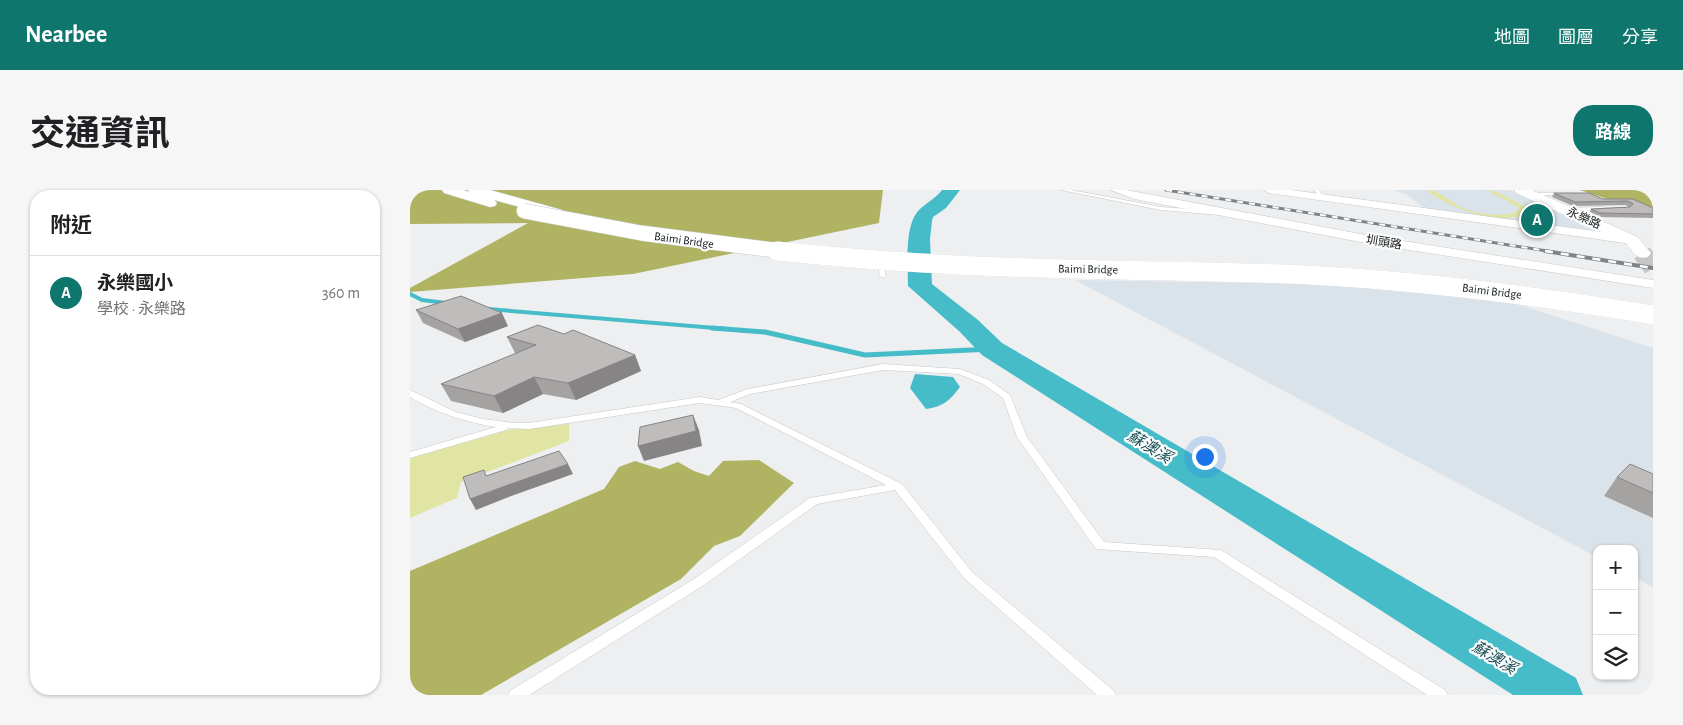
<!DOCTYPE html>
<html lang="zh-TW">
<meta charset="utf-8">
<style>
:root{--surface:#fff;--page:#f6f6f6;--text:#202124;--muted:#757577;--line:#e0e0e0;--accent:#0f766e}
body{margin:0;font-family:"Alegreya Sans","Noto Sans TC",sans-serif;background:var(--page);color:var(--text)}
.controls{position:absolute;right:15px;bottom:15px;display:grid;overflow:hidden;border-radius:10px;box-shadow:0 1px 4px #0004}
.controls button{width:45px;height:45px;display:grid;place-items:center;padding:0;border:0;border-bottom:1px solid var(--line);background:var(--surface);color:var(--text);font:25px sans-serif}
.you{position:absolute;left:794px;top:266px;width:18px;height:18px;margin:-12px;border:4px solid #fff;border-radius:50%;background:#1a73e8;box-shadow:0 0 0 8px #1a73e833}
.badge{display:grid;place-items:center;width:32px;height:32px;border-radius:50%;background:var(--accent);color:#fff;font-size:16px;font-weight:700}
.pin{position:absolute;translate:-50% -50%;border:2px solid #fff;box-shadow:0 1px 5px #0006}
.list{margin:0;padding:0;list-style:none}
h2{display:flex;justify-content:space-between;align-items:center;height:65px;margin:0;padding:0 20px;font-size:21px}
h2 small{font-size:16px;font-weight:400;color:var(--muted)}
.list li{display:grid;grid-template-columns:32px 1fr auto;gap:15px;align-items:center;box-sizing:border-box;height:75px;padding:0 20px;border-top:1px solid var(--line)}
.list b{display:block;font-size:19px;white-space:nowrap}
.list p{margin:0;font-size:16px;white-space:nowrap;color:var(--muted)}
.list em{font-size:16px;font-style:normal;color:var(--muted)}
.icon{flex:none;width:28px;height:28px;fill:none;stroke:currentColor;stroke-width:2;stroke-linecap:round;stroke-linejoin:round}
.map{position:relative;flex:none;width:1243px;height:505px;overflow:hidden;border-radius:20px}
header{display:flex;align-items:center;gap:30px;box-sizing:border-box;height:70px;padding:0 25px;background:var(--accent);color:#fff}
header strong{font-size:24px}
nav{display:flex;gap:28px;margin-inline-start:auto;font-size:18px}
.intro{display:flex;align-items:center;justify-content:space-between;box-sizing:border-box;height:120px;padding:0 30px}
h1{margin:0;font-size:35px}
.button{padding:12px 22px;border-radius:20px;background:var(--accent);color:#fff;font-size:18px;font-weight:700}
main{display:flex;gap:30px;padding:0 30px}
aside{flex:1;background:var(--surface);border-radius:20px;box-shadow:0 1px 4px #0004}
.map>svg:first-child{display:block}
.built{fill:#dae3e9}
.green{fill:#e1e5a4}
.forest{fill:#b0b462}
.water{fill:#45bcc8}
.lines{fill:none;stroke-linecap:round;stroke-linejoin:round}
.stream-far1{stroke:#45bcc8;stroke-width:4}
.stream{stroke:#45bcc8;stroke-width:5}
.river{fill:#45bcc8;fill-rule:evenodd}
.secondary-tunnel{stroke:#c5c6c7;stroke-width:19;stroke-dasharray:19 9;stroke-linecap:butt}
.lane-casing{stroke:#c6c8c9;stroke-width:1}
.street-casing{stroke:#c6c8c9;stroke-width:1}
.secondary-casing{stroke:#c6c8c9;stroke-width:1}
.primary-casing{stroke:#c6c8c9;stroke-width:1}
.lane{fill:#fff;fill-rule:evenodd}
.street{fill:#fff;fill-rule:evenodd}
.secondary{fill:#fff;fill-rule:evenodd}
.primary{fill:#fff;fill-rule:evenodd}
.rail-far1-casing{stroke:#818283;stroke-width:3}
.rail-casing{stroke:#818283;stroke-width:4}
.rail-far1{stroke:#fbfdfe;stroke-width:2;stroke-dasharray:6;stroke-linecap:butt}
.rail{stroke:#fbfdfe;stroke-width:2.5;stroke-dasharray:8;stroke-linecap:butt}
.primary-bridge-far1-casing{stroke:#c6c8c9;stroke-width:16;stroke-linecap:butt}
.primary-bridge-casing{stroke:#c6c8c9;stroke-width:19;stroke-linecap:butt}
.primary-bridge-far1{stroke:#fff;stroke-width:15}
.primary-bridge{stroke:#fff;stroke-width:19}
.wall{fill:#a4a3a2}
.shaded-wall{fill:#868484}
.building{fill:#bfbdbc;stroke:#868484}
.labels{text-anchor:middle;stroke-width:4.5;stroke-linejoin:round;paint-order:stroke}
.far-street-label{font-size:12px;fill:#202121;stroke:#fbfdfe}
.water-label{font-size:16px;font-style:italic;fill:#1e5156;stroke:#fbfdfe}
</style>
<header>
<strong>Nearbee</strong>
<nav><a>地圖</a><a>圖層</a><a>分享</a></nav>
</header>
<div class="intro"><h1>交通資訊</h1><a class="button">路線</a></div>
<main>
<aside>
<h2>附近<small></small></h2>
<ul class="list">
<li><span class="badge">A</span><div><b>永樂國小</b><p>學校 · 永樂路</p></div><em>360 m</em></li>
</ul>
</aside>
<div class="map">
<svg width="1243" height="505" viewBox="0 0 1243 505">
<rect width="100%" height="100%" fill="#eeeff1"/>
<path class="built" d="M985,0H1099L1186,41L1017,20L997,5Z
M665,90L922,94L1101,112L1243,158V397L1224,387V359H1187V367Z"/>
<path class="green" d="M1016,0C1029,0 1039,11 1051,17C1066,24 1094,29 1109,20L1107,16L1076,0L1087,2L1116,17L1118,22C1095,39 1036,17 1016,0Z
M159,234V251L51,292L47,308L0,328V268L98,240Z"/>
<path class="forest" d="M0,0H473L469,33L223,84L0,102V98L118,33L0,34Z
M1170,0H1243V24Z
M349,270L384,293L330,346L304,356L271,389L71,505H0V381L194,299L209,277L225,271L250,279L268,272L284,281L299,286L313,271Z"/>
<path class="water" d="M505,184L543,187L550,197C540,210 533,217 516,219L500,198Z"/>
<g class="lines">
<path class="stream-far1" d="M0,104L12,110L36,113
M78,119L317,139"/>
<path class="stream" d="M302,138L355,142L455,165L582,159"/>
<path class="river" d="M532,0H550L536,18L523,27L522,31L520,49L522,94L568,130L592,153L1166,488L1173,505H1103L572,165L550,142L498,96C498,76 494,35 509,20C517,12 524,10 532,0Z"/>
<path class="secondary-tunnel" d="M1232,63L1243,78"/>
<defs>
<path id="lane" d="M651,0H661L751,17L810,21L813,23L810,25L751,20Z
M904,0H909L914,8H910Z
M1121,3H1144L1146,4L1144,5L1119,6Z
M1193,17L1196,19L1195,20L1154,22L1151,20L1154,18Z
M471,66L474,68L472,70L476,86L473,88L470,86L466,70Z
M473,174L550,179L579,190L600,205L617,247L694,352L811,360L1035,500L1038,505H1017L804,367L686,359L607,247L593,208L573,194L549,184L473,180L340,204L320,212L331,214L492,294L562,382L703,500L706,505H687L554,388L485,300L407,314L294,395L119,505H98L101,500L284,389L400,308L476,295L326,218L290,213L119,239L98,238L96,240L0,268V262L86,237C55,232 27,223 0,207V200L46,222L73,229L104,233H119L290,207L308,210L338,199Z"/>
<path id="street" d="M701,0H716L961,46L1243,90V98L961,54L724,9Z
M854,0H881L1222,46L1228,50L1222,54L859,3Z"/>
<path id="secondary" d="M1104,0H1122L1228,47L1241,63L1238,67C1226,70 1223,62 1216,53L1106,3Z"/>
<path id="primary" d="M32,0H53L60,2L58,0H80L152,20L154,23L152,26L147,27L84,10L87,13L85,16L80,17L34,3Z"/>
</defs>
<use href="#lane" class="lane-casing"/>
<use href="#street" class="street-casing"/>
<use href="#secondary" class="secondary-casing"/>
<use href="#primary" class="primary-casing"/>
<use href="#lane" class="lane"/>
<use href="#street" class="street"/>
<use href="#secondary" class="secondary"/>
<use href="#primary" class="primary"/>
<defs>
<path id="rail-far1" d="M756,0L1143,62"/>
<path id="rail" d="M1135,61L1243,78"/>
</defs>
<use href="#rail-far1" class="rail-far1-casing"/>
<use href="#rail" class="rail-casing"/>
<use href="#rail-far1" class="rail-far1"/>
<use href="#rail" class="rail"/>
<defs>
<path id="primary-bridge-far1" d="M114,21L231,43L379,62"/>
<path id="primary-bridge" d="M367,61C454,70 540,76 627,78C717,81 807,81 897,85C1013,91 1128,106 1243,125"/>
</defs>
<use href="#primary-bridge-far1" class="primary-bridge-far1-casing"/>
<use href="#primary-bridge" class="primary-bridge-casing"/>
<use href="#primary-bridge-far1" class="primary-bridge-far1"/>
<use href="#primary-bridge" class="primary-bridge"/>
</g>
<path class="wall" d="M1144,3L1193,9H1223L1243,18V28L1188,27L1179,23L1181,19L1219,17L1216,15L1163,16L1142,7Z
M6,120L98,136L55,152L13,133Z
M154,144L225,165L231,181L166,210L133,204L93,223L41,211L31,194L106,164L105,163L97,147Z
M1243,284V328L1194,306L1207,287Z"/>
<path class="shaded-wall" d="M92,123L98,136L55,152L48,139Z
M225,165L231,181L166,210L158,193Z
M124,187L133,204L93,223L84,206Z
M283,225L289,240L292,256L234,271L228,256Z
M158,274L163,284L104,305L66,320L60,309L98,295Z"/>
<path class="building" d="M1144,3H1179L1193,9H1223L1243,18V24L1190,23L1181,19L1220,17L1223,14L1218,11L1165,12Z
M51,106L92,123L48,139L6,120Z
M128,135L154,144L163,140L225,165L158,193L124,187L84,206L31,194L126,155L97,147Z
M283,225L286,241L228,256L230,237Z
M149,261L158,274L98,295L60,309L53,287L74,280L76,286Z
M1220,274L1243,284V303L1207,287Z"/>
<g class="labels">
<g class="far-street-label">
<text transform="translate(1174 28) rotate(24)" y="4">永樂路</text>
<text transform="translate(274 50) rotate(8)" y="4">Baimi Bridge</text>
<text transform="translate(974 52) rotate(9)" y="4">圳頭路</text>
<text transform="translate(678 79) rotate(1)" y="4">Baimi Bridge</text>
<text transform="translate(1082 101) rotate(7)" y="4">Baimi Bridge</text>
</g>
<g class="water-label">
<text transform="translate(740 256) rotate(31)" y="6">蘇澳溪</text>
<text transform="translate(1085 467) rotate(31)" y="6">蘇澳溪</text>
</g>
</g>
</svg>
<div class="controls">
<button>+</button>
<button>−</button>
<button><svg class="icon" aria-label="layers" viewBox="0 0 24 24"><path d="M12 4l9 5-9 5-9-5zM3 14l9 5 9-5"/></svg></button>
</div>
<div class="you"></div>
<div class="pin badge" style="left:1127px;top:30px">A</div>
</div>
</main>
